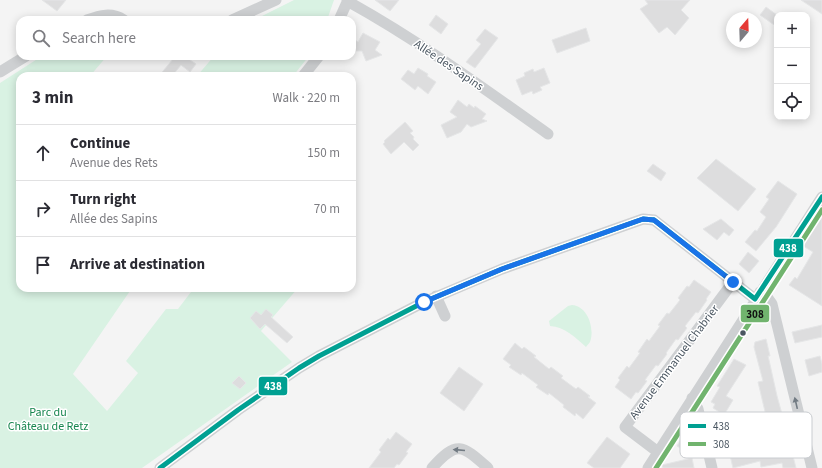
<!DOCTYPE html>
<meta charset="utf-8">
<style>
:root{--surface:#fff;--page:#f7f7f7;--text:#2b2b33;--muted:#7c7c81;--line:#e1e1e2}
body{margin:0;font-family:"Source Sans 3",sans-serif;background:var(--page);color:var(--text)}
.controls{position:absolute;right:12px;top:12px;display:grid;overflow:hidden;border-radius:8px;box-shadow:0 2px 10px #0003}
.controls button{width:36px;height:36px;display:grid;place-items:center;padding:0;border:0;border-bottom:1px solid var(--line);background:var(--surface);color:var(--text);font:20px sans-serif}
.compass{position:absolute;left:726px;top:12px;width:36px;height:36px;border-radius:50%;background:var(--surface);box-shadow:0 2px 10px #0003;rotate:19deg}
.stop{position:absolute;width:12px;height:12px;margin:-9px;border:3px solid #1a73e8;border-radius:50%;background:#fff}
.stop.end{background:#1a73e8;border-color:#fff;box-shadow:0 1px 4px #0008}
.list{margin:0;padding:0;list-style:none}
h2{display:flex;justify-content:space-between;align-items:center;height:52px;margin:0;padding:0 16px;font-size:17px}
h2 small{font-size:13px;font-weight:400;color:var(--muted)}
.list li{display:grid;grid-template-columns:26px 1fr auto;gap:12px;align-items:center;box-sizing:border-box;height:56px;padding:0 16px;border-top:1px solid var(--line)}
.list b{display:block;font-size:15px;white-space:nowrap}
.list p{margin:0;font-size:13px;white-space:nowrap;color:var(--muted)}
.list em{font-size:13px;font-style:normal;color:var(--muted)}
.icon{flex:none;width:22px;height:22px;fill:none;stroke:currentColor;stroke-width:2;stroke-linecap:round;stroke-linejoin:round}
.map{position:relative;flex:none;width:822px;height:468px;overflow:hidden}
.search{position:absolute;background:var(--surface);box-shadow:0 2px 10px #0003;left:16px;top:16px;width:340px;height:44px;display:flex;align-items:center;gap:10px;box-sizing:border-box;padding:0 14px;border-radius:12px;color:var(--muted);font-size:15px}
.panel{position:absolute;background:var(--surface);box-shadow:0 2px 10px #0003;left:16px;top:72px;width:340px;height:220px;border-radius:12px}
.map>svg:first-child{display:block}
.green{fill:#d9f2e3}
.building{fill:#ddddde;stroke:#e5e6e7}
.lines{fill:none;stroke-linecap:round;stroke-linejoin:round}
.minor{stroke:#ced0d2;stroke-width:11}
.bus-1-casing{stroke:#fff;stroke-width:8}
.bus-2-casing{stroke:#fff;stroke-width:8}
.bus-1{stroke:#00a092;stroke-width:5}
.bus-2{stroke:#71b46e;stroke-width:5}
.oneway{fill:#727b83}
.route{stroke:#1a73e8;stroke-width:5}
.bus-dot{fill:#4a5661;stroke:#fff;stroke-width:1.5}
.labels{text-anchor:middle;stroke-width:3;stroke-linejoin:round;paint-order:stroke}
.street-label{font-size:12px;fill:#4a5661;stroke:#fff}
.park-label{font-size:12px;fill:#17864f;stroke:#fff}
.key{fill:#fff;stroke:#c9ccd0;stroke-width:1}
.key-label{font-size:11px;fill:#4a5661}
.line-badge{stroke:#fff;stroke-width:1.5}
.badge-label{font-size:11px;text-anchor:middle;font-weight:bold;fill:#fff}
.pale-badge-label{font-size:11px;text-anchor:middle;font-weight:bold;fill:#111}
</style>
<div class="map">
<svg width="822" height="468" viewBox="0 0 822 468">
<rect width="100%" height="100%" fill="#f4f4f4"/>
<path class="green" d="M294,0H334L327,20H254Z
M42,56H107L90,76H20V288H132L73,374L107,411L138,373L126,361L166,309H178L194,288H298L261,331L292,362L142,468H0V83Z
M214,56H309L293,76H197Z
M572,305C588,306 595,329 590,342C589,344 587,345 586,347C575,337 565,327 550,326L549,321L568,306Z"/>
<path class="building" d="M42,0H66L57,11Z
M375,0H399L390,11Z
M645,0H690L681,10L689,18L675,35L667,27L659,33L640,9L648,4Z
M801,0H822V14Z
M766,7L777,15V27L760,15Z
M436,15L448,24L441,34L429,25Z
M586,28L590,41L557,53L552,40Z
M485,29L498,38L475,68L466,62L481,44L476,40Z
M363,33L380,42L375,50L382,55L366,61L362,51H352V38L358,42Z
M169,56H189L187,58L196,64L190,72L181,65L172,76H159L173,59Z
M418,68L428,74L427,76L436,82L428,94L418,86L415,90L401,79L408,70L414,74Z
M544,68L550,83L540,87L542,90L533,94L532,91L522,95L516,80L525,76L524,73L533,69L534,72Z
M458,100L467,107L469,104L474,108L475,106L486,114L482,119L487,121L471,127L467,124L461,132L447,138L441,125L457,117L450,112Z
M405,122L413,131L410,133L414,137L413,139L419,145L413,151L404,142L391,154L383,144L385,142L384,141Z
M716,159L756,189L738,211L697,178Z
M653,164L666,173L661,181L647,171Z
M778,181L797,194L776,227L756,251L745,242L755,230L757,231L766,217L760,212L769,199L766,197Z
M822,216V306L789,285L795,277L797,279L813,252L800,244L812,226L814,228Z
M721,219L734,230L729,236L724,232L717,240L703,229Z
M748,252L759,261L749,273L739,264Z
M694,280L711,292L706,299L707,300L698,313L696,312L685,326L687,328L678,340L676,339L666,353L667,354L658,366L656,365L645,380L647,381L638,393L636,392L631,399L615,387L620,380L618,378L627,366L629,368L640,353L638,352L647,339L649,341L660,326L658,325L667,313L669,314L680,300L678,298L687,286L689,287Z
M266,309L273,315L271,317L293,337L287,343L265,324L260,329L250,318L256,311L261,315Z
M822,325V337L795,343L792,332Z
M766,339L770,356H768L769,360L777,396L782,414H784L787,425H784L788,444H790L796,468H783L782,463L761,467L760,461L733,468L728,447L724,448L717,428L711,430L709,421L727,417L729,425H732L738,449L743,448L744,455L773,448L769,433L777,431L773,415L766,416L758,382L763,381L754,347L755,342Z
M515,343L522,349L524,347L536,356L534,357L549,369L551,367L563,376L561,378L576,389L578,387L590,396L588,397L596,403L583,419L576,413L575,416L563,407L564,405L549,393L548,395L536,387L538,385L522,373L521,375L509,367L511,365L503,359Z
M820,356L822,364V372L809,376L805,360Z
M734,359L746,365L726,396L733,400L724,415L713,408L715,404L711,402L720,387L717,386Z
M459,367L483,384L464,411L440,393Z
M239,376L246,383L240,389L232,383Z
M396,432L412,444L406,452L408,453L399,465L397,464L394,468H369L381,452L379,450L388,438L390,440Z
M683,436L694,443L688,453L677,446Z
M607,437L630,454L620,468H594L587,463Z
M692,458L694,468H663L662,465Z"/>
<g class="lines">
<path class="minor" d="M347,1C418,40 483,88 548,134
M87,20C100,15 112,12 124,20
M232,20L276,0
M339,20L348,0
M0,72L26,56
M303,76L319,56
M760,292L767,297L772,304L812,468
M436,296L445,316
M692,398L698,409L712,468
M658,452L625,427L733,282
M160,468L238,410L299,368L319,356L424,302L502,269L643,219L654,220L755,299
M432,468C457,440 462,445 488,468
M648,468L822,197"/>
<defs>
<path id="bus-1" d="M654,220L755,299
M755,299L822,197
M160,468L238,410L299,368L319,356L424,302L502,269L643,219L654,220"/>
<path id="bus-2" d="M656,468L822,210"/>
</defs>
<use href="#bus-1" class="bus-1-casing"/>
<use href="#bus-2" class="bus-2-casing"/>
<use href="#bus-1" class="bus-1"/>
<use href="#bus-2" class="bus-2"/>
</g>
<defs><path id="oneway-solid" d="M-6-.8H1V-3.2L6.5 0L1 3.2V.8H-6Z"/></defs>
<g class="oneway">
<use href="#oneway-solid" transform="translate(796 403) rotate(-103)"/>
<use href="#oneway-solid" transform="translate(459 450) rotate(-175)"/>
</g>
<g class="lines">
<path class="route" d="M424,302L502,269L643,219L654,220L733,282"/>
</g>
<circle class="bus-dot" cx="743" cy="333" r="3.5"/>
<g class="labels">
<g class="street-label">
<text transform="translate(449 65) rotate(34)" y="4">Allée des Sapins</text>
<text transform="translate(674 362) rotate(-53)" y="4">Avenue Emmanuel Chabrier</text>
</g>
<g class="park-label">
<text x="48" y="416">Parc du<tspan x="48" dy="14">Château de Retz</tspan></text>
</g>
</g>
<rect x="680" y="412" width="132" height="46" rx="6" class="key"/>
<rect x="688" y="424" width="18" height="4" fill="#00a092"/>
<rect x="688" y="442" width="18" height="4" fill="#71b46e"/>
<g class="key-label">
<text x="713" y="430">438</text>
<text x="713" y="448">308</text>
</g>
<g class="line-badge">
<rect x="773" y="238" width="31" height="20" rx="4" fill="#00a092"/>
<rect x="740" y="304" width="30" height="19" rx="4" fill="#71b46e"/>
<rect x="258" y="376" width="30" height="20" rx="4" fill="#00a092"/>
</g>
<g class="badge-label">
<text x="788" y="252">438</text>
<text x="273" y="390">438</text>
</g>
<g class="pale-badge-label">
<text x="755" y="318">308</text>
</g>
</svg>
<div class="controls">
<button>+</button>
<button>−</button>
<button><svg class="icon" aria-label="locate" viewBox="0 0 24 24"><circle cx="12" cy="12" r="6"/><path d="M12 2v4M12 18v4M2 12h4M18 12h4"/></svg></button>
</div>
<svg class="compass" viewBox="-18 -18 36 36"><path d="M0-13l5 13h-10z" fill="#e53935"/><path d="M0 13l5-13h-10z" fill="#7c7c81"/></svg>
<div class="stop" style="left:424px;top:302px"></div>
<div class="stop end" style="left:733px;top:282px"></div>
<div class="search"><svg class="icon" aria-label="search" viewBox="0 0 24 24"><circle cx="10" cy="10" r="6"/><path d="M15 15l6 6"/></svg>Search here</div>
<section class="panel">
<h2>3 min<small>Walk · 220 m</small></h2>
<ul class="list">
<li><svg class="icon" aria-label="ahead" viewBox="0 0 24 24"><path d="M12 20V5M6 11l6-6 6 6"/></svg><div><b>Continue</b><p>Avenue des Rets</p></div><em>150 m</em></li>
<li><svg class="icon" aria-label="right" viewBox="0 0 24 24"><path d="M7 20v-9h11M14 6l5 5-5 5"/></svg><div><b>Turn right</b><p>Allée des Sapins</p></div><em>70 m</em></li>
<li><svg class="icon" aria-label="arrive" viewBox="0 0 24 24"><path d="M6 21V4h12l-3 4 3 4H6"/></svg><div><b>Arrive at destination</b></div></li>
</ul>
</section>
</div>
